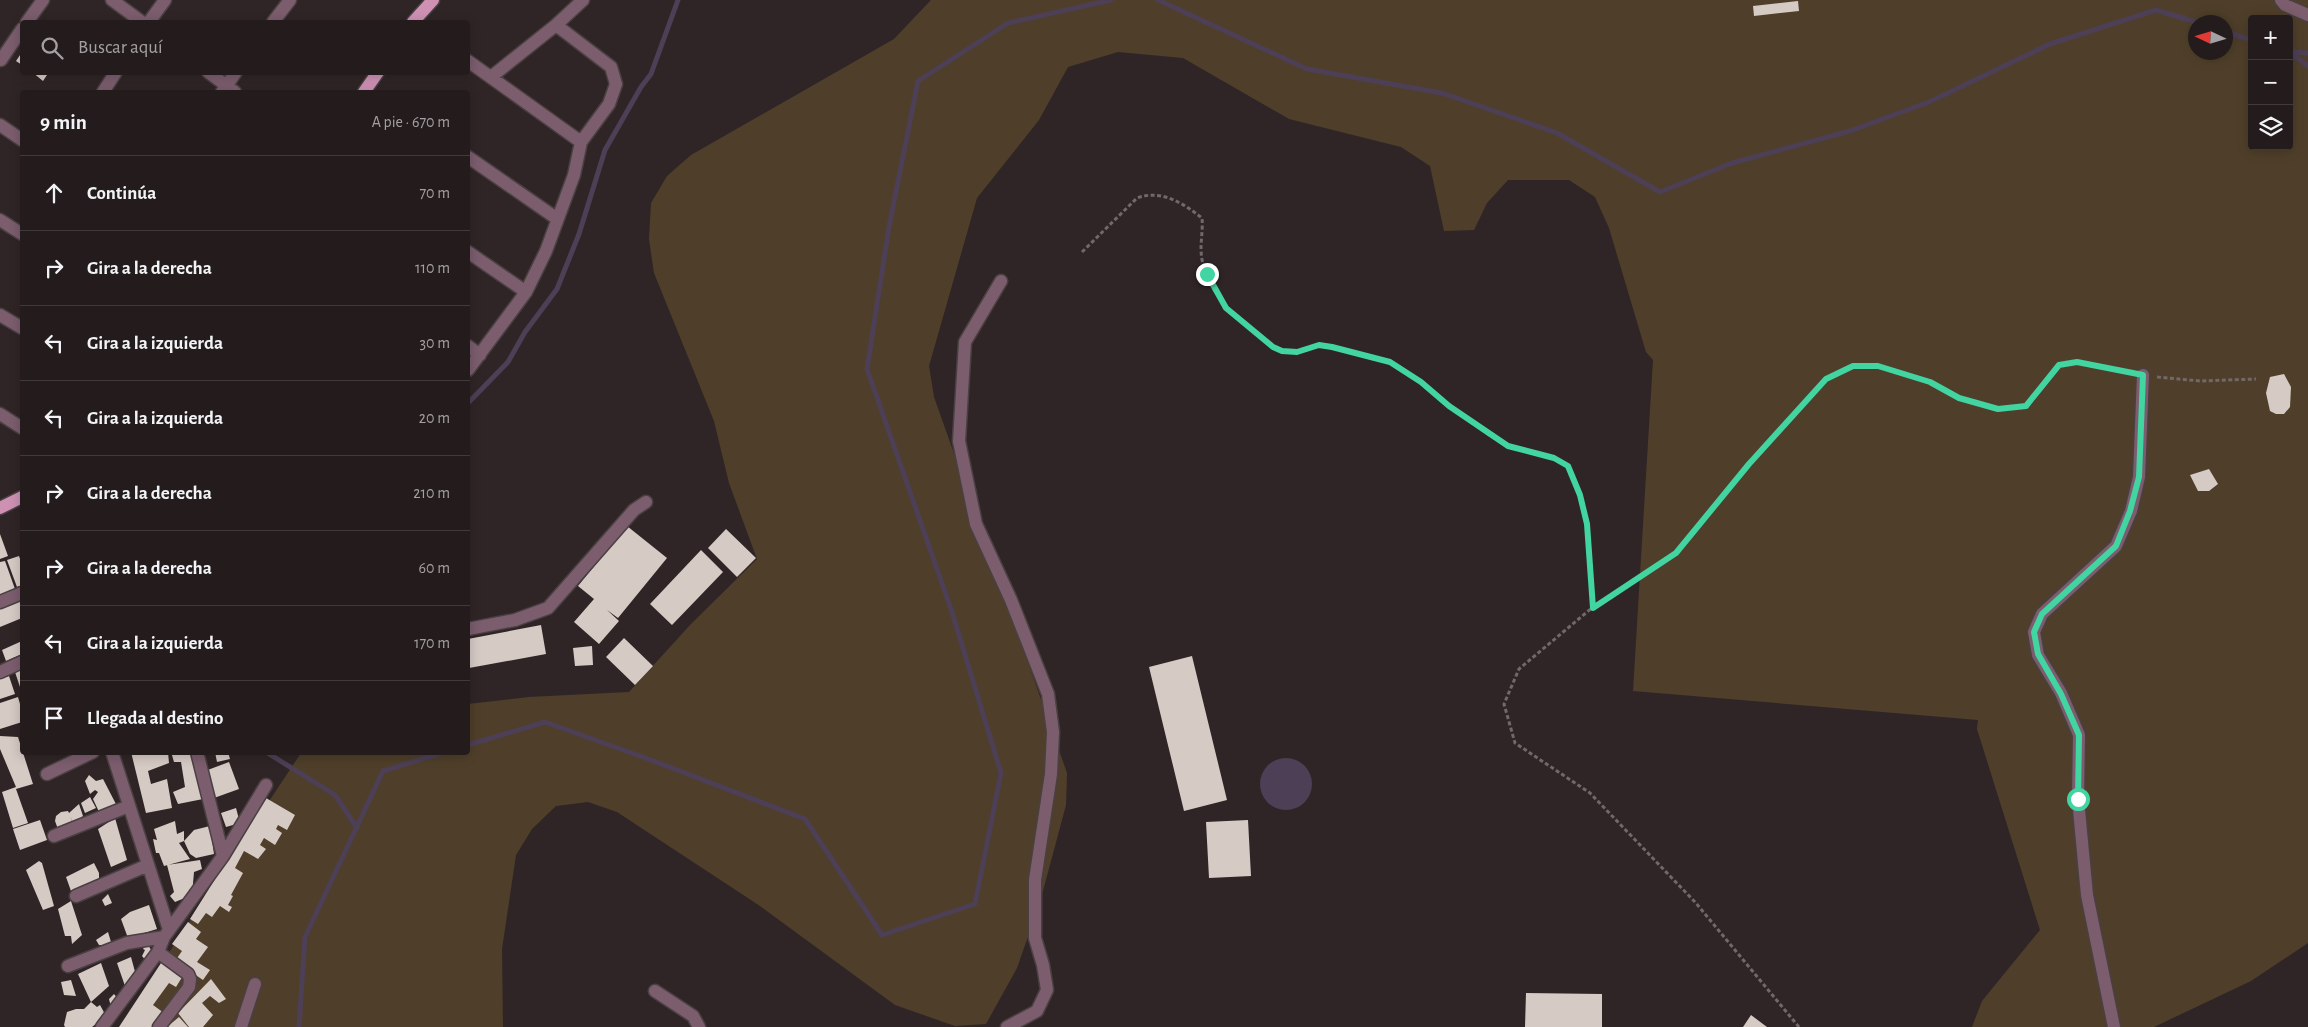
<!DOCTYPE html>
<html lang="es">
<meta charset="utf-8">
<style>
:root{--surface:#241c1c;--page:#302929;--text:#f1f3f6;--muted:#a3a1a3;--line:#413a3b}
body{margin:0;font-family:"Alegreya Sans",sans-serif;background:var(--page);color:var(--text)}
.controls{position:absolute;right:15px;top:15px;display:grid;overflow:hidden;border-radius:5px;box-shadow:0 2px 12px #0003}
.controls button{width:45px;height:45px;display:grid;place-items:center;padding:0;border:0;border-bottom:1px solid var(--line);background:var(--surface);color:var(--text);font:25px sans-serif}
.compass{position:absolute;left:2188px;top:15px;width:45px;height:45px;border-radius:50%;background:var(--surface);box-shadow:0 2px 12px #0003;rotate:274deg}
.stop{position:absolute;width:15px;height:15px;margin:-11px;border:4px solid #42d4a1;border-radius:50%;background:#fff}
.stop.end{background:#42d4a1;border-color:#fff;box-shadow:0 1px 5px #0008}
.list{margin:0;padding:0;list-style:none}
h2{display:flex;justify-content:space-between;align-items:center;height:65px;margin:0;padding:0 20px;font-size:21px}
h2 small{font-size:16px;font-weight:400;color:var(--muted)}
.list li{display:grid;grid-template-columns:32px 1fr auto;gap:15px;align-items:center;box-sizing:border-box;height:75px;padding:0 20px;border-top:1px solid var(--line)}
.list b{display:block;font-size:19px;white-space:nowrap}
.list em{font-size:16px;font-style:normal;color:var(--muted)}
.icon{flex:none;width:28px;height:28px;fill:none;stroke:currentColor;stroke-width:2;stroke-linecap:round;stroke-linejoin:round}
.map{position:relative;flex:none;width:2308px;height:1027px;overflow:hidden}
.search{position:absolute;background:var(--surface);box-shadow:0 2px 12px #0003;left:20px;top:20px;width:450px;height:55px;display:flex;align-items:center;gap:12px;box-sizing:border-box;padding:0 18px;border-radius:5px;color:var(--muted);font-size:19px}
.panel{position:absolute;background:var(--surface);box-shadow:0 2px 12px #0003;left:20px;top:90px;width:450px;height:665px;border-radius:5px}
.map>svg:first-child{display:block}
.green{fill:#4f3f2a;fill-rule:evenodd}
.water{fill:#4d3f55}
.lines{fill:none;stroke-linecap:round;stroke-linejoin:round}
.stream{stroke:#4d3f55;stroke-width:5}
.building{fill:#d6cac5}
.minor-casing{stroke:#4a4041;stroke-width:15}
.major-casing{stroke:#4a4041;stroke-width:15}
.path{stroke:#716868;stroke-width:3;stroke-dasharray:4 2.5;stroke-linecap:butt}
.minor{stroke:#7b5d6e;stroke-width:12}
.major{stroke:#ce91b4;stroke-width:12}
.route{stroke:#42d4a1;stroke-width:6}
</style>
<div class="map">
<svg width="2308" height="1027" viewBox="0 0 2308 1027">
<rect width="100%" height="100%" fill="#302526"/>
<path class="green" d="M931,0H2308V943L2251,981L2154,1027H1972L1982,1001L2040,930L1977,729L1978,720L1633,691L1653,360L1646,352L1609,228L1595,197L1569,180H1508L1487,203L1474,230L1444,231L1430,166L1401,147L1289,119L1183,58L1118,52L1068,67L1039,120L977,198L929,366L934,397L1067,773L1066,805L1040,902L1017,968L986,1024L955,1026L895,1005L760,906L617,812L588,802L556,806L532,829L516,855L502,949L503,1027H131L139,998L301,753L468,752V704L529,697L629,692L691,624L757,559L729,483L714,421L654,273L649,239L651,203L667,176L691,155L894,39ZM2252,19H2289V146H2252ZM2196,22H2226V52H2196Z"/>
<path class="water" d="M1260 784a26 26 0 1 1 52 0a26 26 0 1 1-52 0Z"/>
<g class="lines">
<path class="stream" d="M1158,0L1307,69L1442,93L1557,133L1660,192L1732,163L1850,131L1929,102L2050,44L2156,10L2196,22
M2226,32L2252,40
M2289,52L2308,66
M2291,52L2308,53
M468,403L508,362L525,332L557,289L579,234L605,150L641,87L651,74L678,0
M468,745L545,722L651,760L805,819L882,935L975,904L1001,773L952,612L867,369L889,227L918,81L1008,23L1111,0
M266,752L335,795L357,828
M299,1027L305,937L383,771L445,752"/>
</g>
<path class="building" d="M1798,1L1799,11L1754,16L1753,6Z
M22,52V65L16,61Z
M32,72H49L43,81Z
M2284,374L2291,387L2290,407L2284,414H2276L2270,411L2266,393L2270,377Z
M2209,469L2218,484L2209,491H2198L2190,475Z
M627,526L667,558L618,618L607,610L619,621L599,644L574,622L594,599L578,586Z
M726,529L756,558L737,577L708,548Z
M0,534L8,556L0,559Z
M701,550L723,572L672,625L650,604Z
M19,556L22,565V585L17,587L7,560Z
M5,561L15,589L0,595V562Z
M22,598V618L0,627V606Z
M541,625L546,654L469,668L468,639Z
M624,638L653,666L635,685L606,657Z
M22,641V654L6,661L2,650Z
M592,646L593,665L575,666L573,648Z
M1192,656L1227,800L1184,811L1149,667Z
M22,669V693L15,672Z
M9,676L15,694L0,699V679Z
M18,697L22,711V722L0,729V703Z
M0,736L18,737L33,784L16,789L28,823L13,828L2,792L16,787L0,749Z
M131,752H168L169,763L148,771L151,784L167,779L172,808L146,813Z
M171,752H193L203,799L178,804L173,792L185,787L181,762H174Z
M215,752H228L230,759L217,762Z
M229,762L239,789L214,798L205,771Z
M89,775L96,781L103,779L118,808L100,814L93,799L98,792L95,790L90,794L85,781Z
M90,797L96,808L85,813L81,803Z
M266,798L295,815L287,830L278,825L276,829L282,833L275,845L264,838L260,845L266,849L258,859L244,851L235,868L243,873L231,895L233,896L228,905L232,907L229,912L220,906L212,917L206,913L198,924L190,919Z
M79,804L83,816L74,825L70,816L74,826L59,832L55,821L56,816L61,812L68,811L69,813Z
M236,808L240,823L226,827L221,813Z
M115,818L127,860L111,867L98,829Z
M40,820L47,840L20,850L13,829Z
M1248,820L1251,876L1209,878L1206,822Z
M175,821L177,834L184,831V841L194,830L210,826L214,854L196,858L190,854L184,841L179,843L190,859L164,866L159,853H156L153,839L157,840L154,829Z
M200,860L202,869L194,872L192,895L175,902L170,896L174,892L167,865Z
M39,861L42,863L54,906L43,910L26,870Z
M94,863L99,873V880L71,891L66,877Z
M108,894L112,903L105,906L102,900Z
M71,901L82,935L72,944L71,936H65L58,909Z
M149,905L157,929L128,938L121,919L130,912Z
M188,922L201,932L196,939L208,947L197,962L210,970L203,980L175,961L182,951L172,944Z
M108,932L111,942L105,945H99L96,940Z
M147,943L154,955L148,963L142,956L145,950L143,949Z
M131,957L137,979L125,986L117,963Z
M163,960L184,974L176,987L169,983L153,1005L164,1013L155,1027H119Z
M101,963L109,986L91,1002L78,974Z
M211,979L226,999L219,1003L210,996L202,1003L213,1015L203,1027H189L178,1013Z
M71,980L76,996L64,995L61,982Z
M1526,993L1602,994V1027H1525Z
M114,994L119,1000L111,1007L109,999Z
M91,1002L97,1007L100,1005L106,1016L92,1027H65L64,1025L67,1012L76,1009H84Z
M1751,1015L1767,1027H1743Z
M179,1017L188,1027H167Z"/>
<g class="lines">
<defs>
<path id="minor" d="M112,0L142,22
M2281,0L2285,5L2308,15
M27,22L43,0
M149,22L165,0
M273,22L290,0
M1,60L22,29
M468,61L581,142
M208,72L235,92
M491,77L556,25L583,0
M103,92L116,72
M222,92L236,72
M0,125L22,140
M468,157L556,218
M0,220L22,234
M468,252L526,292
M1001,281L965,342L959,441L976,524L1011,600L1048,694L1053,732L1051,774L1035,880V938L1043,965L1047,990L1037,1011L1007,1027
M0,315L22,328
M468,346L480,355
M468,370L526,292L546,251L574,175L581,142L609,104L616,84L611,67L556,25
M0,414L22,428
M0,602L22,593
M468,629L515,620L548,608L634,510L646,502
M0,672L22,662
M112,752L169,930
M197,752L223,856
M47,774L93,752
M54,836L129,806
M76,896L148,865
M158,952L188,974L190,979L189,987L159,1027
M68,966L127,943L164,937
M655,991L693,1016L699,1027
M102,1027L158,952L164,937L223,856L266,785
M241,1027L255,984
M2114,1027L2087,895L2078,799L2079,735L2061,693L2038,655L2034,632L2042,614L2116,546L2131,511L2139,477L2143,375"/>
<path id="major" d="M413,22L433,0
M364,92L378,72
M0,508L22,497"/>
</defs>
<use href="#minor" class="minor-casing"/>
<use href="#major" class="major-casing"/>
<path class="path" d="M1082,252L1137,198C1161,189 1183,203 1202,218C1203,228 1201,239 1201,249C1202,293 1242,322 1273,347L1282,351L1297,352L1319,345L1332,347L1391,362L1421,382L1449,406L1489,435L1508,446L1554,458L1568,466L1580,495L1587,524L1593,607
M2157,377L2200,381L2256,379
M1799,1027L1695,902L1590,793L1515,743L1504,704L1519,669L1593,607L1676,553L1749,464L1826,379L1853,365L1878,366L1930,382L1959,398L1998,409L2026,406L2059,365L2077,362L2131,373"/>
<use href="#minor" class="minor"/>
<use href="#major" class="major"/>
</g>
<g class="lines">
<path class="route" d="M1207,274L1226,308L1273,347L1282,351L1297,352L1319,345L1332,347L1390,362L1421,382L1449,406L1508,446L1554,458L1568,466L1580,495L1587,524L1593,608L1676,553L1749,464L1826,379L1853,366H1878L1930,382L1959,398L1998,409L2026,406L2059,365L2077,362L2143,375L2139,477L2130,511L2116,546L2042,614L2034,632L2038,654L2061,694L2079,735L2078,799"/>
</g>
</svg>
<div class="controls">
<button>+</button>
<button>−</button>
<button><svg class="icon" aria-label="layers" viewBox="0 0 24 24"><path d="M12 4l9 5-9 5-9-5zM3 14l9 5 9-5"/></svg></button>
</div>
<svg class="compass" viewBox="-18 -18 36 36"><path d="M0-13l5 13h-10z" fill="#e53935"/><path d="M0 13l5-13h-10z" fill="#a3a1a3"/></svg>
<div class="stop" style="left:2078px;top:799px"></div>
<div class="stop end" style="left:1207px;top:274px"></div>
<div class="search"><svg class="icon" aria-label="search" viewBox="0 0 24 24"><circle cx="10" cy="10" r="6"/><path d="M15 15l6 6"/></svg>Buscar aquí</div>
<section class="panel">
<h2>9 min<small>A pie · 670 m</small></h2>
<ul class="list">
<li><svg class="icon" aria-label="ahead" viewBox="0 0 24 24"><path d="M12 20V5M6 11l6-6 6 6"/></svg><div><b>Continúa</b></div><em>70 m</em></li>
<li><svg class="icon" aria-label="right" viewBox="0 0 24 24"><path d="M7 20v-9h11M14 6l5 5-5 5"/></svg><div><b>Gira a la derecha</b></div><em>110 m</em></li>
<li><svg class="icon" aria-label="left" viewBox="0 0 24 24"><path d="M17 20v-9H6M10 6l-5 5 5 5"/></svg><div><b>Gira a la izquierda</b></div><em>30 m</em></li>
<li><svg class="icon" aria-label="left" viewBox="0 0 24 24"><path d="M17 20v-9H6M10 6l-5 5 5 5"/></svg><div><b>Gira a la izquierda</b></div><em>20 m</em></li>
<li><svg class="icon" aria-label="right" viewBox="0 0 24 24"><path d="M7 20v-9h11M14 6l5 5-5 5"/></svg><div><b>Gira a la derecha</b></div><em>210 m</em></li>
<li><svg class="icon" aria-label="right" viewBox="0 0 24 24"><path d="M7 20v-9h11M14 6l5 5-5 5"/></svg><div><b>Gira a la derecha</b></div><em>60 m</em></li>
<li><svg class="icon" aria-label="left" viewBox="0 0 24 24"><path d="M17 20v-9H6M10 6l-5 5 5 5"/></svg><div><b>Gira a la izquierda</b></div><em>170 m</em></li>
<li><svg class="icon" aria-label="arrive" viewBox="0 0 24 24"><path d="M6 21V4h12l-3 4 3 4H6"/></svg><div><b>Llegada al destino</b></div></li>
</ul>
</section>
</div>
